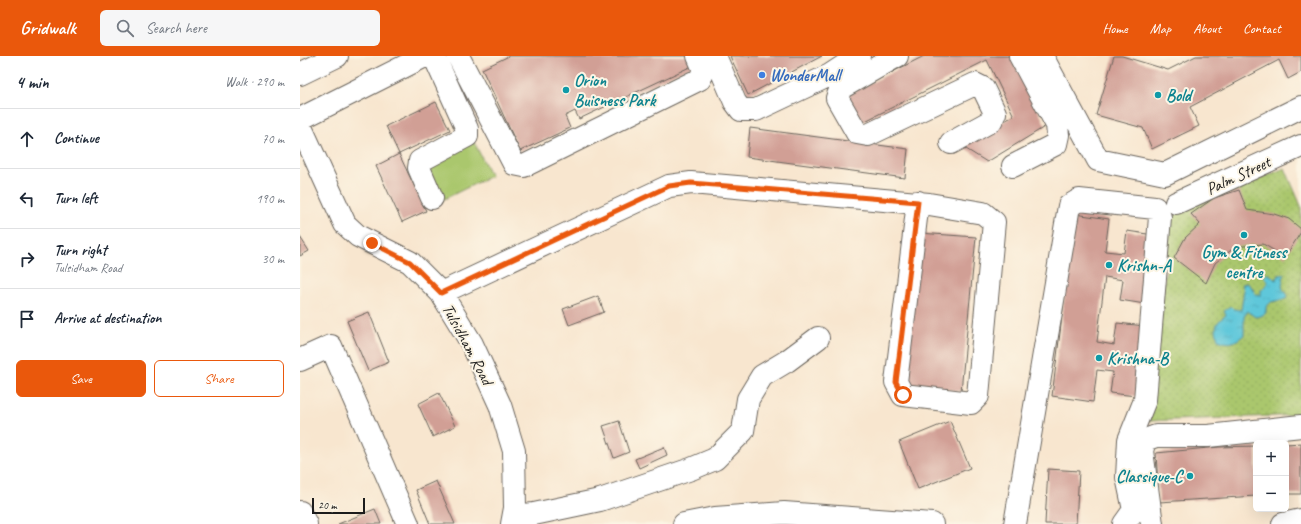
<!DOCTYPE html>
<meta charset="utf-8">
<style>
:root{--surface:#fff;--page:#f6f6f7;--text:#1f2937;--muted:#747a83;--line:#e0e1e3;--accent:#ea580c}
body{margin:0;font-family:Caveat,sans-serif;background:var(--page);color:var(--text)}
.controls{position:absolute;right:12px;bottom:12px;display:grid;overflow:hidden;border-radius:6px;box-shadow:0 4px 16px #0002}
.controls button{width:36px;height:36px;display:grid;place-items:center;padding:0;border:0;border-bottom:1px solid var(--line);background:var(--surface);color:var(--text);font:20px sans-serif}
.scale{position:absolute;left:12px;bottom:10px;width:53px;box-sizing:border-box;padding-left:4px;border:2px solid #1c1c1c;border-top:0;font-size:11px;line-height:14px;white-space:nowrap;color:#1c1c1c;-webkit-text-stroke:3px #fcf5e5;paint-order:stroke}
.stop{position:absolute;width:12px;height:12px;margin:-9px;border:3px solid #ea580c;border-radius:50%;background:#fff}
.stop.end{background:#ea580c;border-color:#fff;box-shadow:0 1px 4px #0008}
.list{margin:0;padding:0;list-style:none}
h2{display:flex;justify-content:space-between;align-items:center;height:52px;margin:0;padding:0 16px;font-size:17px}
h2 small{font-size:13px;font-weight:400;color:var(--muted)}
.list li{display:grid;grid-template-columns:26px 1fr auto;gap:12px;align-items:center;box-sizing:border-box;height:60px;padding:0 16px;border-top:1px solid var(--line)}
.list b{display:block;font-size:15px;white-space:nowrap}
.list p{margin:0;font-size:13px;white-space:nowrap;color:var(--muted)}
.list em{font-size:13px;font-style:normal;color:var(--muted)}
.actions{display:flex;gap:8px;padding:12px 16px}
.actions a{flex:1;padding:9px 0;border:1px solid var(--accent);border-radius:6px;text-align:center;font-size:14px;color:var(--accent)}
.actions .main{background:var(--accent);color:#fff}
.icon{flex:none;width:22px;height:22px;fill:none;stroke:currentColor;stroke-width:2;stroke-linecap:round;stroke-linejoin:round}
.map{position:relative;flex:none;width:1001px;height:468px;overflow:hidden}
header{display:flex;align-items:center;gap:24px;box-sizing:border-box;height:56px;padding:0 20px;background:var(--accent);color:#fff}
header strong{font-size:19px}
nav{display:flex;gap:22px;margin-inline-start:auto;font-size:14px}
.search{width:280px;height:36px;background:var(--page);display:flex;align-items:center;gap:10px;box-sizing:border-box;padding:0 14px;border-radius:6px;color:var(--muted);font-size:15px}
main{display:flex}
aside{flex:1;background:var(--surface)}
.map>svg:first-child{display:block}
.grass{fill:url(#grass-dots);stroke:#637244}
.garden{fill:#aac76d;stroke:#637244}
.water{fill:url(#water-ripples);stroke:#3e727b}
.building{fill:#d19f95}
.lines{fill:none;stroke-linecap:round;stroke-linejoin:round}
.minor-casing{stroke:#69635b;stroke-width:24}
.major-casing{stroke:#69635b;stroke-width:24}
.minor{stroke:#fff;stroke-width:22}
.major{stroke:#fff;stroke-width:22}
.route{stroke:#ea580c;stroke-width:5}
.shop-dot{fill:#3f7fe0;stroke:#fcf5e5;stroke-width:1.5}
.culture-dot{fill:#0f9aa8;stroke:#fcf5e5;stroke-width:1.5}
.labels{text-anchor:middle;stroke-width:4;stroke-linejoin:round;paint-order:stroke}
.shop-label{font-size:17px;font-weight:bold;fill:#366cbe;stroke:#fcf5e5;text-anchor:start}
.culture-label{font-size:17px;font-weight:bold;fill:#0d838f;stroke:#fcf5e5;text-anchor:start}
.street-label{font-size:17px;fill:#1c1c1c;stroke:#fcf5e5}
</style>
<header>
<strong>Gridwalk</strong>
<div class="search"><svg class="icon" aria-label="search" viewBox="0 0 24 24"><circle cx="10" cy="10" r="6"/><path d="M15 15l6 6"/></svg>Search here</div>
<nav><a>Home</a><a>Map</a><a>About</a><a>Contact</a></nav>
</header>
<main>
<aside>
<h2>4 min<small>Walk · 290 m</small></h2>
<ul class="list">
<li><svg class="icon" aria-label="ahead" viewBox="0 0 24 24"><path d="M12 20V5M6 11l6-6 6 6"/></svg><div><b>Continue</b></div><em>70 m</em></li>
<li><svg class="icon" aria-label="left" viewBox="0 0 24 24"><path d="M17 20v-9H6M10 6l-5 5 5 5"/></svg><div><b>Turn left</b></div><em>190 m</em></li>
<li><svg class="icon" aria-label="right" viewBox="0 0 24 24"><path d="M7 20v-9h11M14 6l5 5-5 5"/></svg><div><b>Turn right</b><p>Tulsidham Road</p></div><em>30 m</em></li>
<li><svg class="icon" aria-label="arrive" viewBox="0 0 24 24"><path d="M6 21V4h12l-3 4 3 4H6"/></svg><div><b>Arrive at destination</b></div></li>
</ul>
<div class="actions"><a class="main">Save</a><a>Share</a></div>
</aside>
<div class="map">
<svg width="1001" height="468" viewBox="0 0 1001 468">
<defs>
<pattern id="grass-dots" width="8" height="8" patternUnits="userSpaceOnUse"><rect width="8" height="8" fill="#aac76d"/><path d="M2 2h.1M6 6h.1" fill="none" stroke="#92aa5e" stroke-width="1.8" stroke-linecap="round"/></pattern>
<pattern id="water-ripples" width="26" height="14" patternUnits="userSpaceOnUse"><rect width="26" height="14" fill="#5fc7da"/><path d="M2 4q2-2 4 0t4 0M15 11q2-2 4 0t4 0" fill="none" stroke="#52aaba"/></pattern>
</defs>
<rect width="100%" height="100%" fill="#fcf5e5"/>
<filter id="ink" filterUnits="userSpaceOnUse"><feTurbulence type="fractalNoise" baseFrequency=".025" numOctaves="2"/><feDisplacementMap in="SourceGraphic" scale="8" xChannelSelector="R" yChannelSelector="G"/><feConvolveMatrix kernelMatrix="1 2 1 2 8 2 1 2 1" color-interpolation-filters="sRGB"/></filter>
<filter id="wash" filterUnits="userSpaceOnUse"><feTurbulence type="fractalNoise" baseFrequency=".012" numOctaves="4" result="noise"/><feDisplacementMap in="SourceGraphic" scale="16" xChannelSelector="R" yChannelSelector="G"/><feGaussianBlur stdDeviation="0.9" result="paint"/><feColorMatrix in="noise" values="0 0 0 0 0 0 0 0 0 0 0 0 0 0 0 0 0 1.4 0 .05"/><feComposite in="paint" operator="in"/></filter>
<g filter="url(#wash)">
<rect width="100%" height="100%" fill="#f8e6cf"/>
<path class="grass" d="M985,112L1001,150V359L848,365L872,159Z"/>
<path class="garden" d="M174,86L191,120L142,144L125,109Z"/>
<path class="water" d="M968,217L976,224L979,219L984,218C984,228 978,230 988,239L986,243L971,246L966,251V257L961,260L955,261L947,255L944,261V279C934,287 930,289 918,284C915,271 914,268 926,259L924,255L931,250L934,253L941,254L944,234L942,228L947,227L951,230L956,239H961V234L965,231L968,226L964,221Z"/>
<g id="blocks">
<path class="building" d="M209,0H390L394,9L279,63L275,55L265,60L270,72L220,95L182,13Z
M430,0H522L448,39Z
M624,0H711L746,70L687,106L658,88L714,60L687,4L563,66L547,39Z
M814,0H822L868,14L896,0H1001V16L988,23L979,4L890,51L899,70L852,93L843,72L796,59Z
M136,46L150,74L99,98L86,70Z
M450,72L608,93L605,122L447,101Z
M99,98L126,155L102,166L76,110Z
M939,134L947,154L974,158L989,163L1001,173V176L985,201L963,188L935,191L915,207L906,227L874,202L885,182L900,168L891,158L914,142Z
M775,158L809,163L805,195L824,197L827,175L854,179L845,248L820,244L823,224L805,221L797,286L814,289L817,267L845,270L836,340L810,337L813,316L797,314L793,346L752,340Z
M619,177L676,181L661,335L601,330Z
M0,181L9,195L0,200Z
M298,240L304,256L269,269L263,253Z
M69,256L89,306L68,315L47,265Z
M139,337L155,370L133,381L118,348Z
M319,365L329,396L314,402L303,370Z
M650,365L670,412L618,433L599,386Z
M1001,387V438H986V388Z
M956,390V440L859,446L856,397L919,391Z
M364,391L367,399L339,412L335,403Z
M748,413L779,415L776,468H745Z
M136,425L155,468H130L116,434Z
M75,453L81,468H38Z"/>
</g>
</g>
<g filter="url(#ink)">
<use href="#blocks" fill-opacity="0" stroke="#69635b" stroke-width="1"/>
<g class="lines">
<defs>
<path id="minor" d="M158,0L214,108L224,110L400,23L404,14L398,0
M415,0L435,46L441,54H456L530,19L559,0
M597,0L541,32L537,42L557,77L568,79L675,28L683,32L695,57L691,65L651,87
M742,0L798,104L865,118L1001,51
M0,63L125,0
M0,69L45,168L58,180L110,206L141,237L172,288L200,349L214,395L215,452L212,468
M713,110L756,88L758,79L757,69L720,0
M132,142L119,112L120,105L167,80V73L134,0
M876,147L1001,90
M141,237L369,130L391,127L629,148L683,157L694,166L678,340L671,347L603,339L596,326L618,146
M0,304L31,290L108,468
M0,456L6,468
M214,460L234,458L300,444L391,413L415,403L443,375L448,343L462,320L487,305L518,282
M384,468L415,462L484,457L632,468
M715,468L769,150L779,144L855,152L860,161L845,344L829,384L827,421L834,454L824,468
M852,468L842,395L845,384L856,380H908L1001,370
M983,468L1001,464"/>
<path id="major" d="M0,18L37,0"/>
</defs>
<use href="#minor" class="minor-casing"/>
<use href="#major" class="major-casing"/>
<use href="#minor" class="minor"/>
<use href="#major" class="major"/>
</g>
</g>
<g class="lines" filter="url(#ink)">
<path class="route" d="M72,187L110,206L141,237L369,130L391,127L618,146L596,326L603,339"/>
</g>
<circle class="shop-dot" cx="462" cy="19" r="4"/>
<g class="culture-dot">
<circle cx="266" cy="34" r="4"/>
<circle cx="858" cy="39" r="4"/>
<circle cx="944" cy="179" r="4"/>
<circle cx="809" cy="209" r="4"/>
<circle cx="799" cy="302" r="4"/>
<circle cx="890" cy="420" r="4"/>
</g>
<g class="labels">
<g class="shop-label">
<text x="470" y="25">WonderMall</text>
</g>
<g class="culture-label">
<text x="274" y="30">Orion<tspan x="274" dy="20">Buisness Park</tspan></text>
<text x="866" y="45">Bold</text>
<text x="944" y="202" text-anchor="middle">Gym &amp; Fitness<tspan x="944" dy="20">centre</tspan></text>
<text x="817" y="215">Krishn-A</text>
<text x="807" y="308">Krishna-B</text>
<text x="882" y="426" text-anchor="end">Classique-C</text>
</g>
<g class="street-label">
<text transform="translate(938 119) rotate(-25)" y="6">Palm Street</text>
<text transform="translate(168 288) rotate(62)" y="6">Tulsidham Road</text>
</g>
</g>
</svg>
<div class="controls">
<button>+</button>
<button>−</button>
</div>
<div class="scale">20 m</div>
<div class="stop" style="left:603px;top:339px"></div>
<div class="stop end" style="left:72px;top:187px"></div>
</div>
</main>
